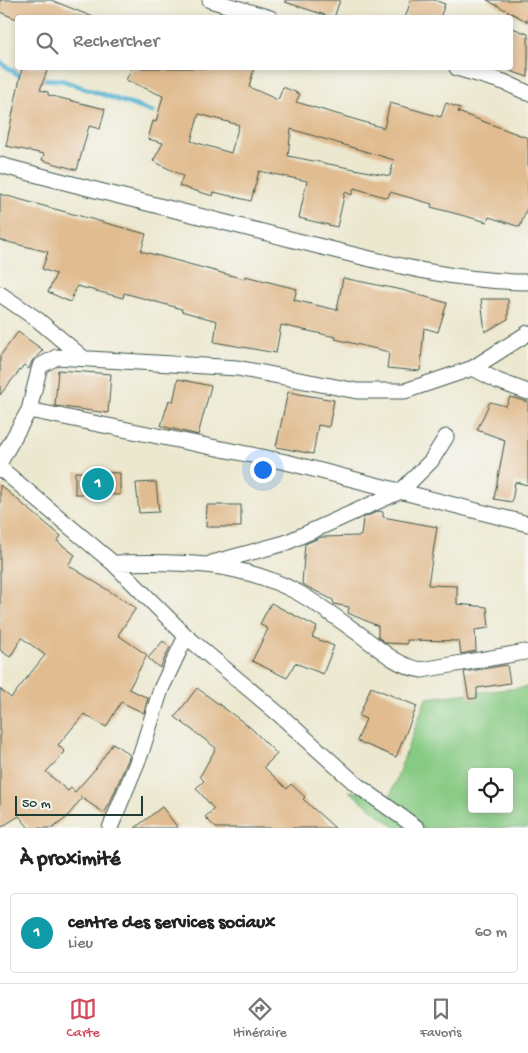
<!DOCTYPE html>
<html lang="fr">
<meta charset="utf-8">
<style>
:root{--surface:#fff;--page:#f6f6f6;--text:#222;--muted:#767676;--line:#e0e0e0;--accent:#d1495b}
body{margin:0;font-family:"Gochi Hand",sans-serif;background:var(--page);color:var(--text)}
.controls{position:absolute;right:15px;bottom:15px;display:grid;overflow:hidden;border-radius:5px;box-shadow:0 2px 8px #0003}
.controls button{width:45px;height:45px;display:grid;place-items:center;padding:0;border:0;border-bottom:1px solid var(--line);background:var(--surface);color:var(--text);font:25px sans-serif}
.scale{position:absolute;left:15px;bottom:12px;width:128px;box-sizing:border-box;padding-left:5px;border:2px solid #1f3d34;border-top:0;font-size:14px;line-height:18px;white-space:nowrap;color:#1f3d34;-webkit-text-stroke:4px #f6f6f2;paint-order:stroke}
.you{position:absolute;left:262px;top:469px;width:18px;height:18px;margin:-12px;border:4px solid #fff;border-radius:50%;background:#1a73e8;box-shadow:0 0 0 8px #1a73e833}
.badge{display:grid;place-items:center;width:32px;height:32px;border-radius:50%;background:var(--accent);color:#fff;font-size:16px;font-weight:700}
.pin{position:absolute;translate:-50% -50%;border:2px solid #fff;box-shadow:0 1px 5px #0006}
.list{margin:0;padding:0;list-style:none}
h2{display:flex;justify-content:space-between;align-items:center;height:65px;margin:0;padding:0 20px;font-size:21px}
h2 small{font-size:16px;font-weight:400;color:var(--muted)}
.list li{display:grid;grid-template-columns:32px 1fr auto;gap:15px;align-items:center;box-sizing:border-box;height:80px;margin:0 10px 10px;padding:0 10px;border:1px solid var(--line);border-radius:5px}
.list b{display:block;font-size:19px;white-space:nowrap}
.list p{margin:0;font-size:16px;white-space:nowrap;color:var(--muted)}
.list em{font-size:16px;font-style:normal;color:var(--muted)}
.icon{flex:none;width:28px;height:28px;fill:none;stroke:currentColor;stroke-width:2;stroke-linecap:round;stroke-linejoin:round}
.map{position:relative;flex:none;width:528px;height:828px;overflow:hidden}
.search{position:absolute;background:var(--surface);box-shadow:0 2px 8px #0003;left:15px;right:15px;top:15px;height:55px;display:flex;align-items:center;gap:12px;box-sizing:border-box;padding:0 18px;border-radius:5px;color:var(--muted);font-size:19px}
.sheet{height:155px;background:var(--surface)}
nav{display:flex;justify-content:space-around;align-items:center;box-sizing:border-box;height:70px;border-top:1px solid var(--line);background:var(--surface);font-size:14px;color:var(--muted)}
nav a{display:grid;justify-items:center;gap:2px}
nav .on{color:var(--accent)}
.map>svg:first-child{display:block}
.green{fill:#87ca83;stroke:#53845c;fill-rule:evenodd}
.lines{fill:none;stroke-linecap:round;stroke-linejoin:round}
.stream{stroke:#55b4d3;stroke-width:5}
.building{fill:#e1bc90;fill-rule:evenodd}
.minor-casing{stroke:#3e574b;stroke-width:17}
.minor{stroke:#fff;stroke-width:15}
</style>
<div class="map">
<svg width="528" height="828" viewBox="0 0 528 828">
<rect width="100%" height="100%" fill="#f6f6f2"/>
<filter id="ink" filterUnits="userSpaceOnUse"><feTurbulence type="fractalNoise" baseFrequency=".02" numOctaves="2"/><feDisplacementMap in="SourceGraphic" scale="10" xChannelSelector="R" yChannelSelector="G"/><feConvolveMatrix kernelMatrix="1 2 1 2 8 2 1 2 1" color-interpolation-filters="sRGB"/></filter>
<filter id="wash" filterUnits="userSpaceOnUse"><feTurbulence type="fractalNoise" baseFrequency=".0096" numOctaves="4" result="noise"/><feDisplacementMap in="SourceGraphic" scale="20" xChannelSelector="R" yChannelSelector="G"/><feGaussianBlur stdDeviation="1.12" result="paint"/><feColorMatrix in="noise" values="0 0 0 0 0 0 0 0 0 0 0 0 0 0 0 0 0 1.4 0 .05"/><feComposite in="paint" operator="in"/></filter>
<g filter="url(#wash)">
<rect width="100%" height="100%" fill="#ece8d0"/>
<path class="green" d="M528,687V828H396L349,791L389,799L426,698ZM472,772H509V809H472Z"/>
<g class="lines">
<path class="stream" d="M0,62L17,74L26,76
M39,79L61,80L153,112"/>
</g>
<g id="blocks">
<path class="building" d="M0,0H51L93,17L14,18L0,12Z
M285,0H340L334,18L285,2Z
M411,0H434L445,4L440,18H405Z
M487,0H528V22Z
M510,27L528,34V77L510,71Z
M22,68H48L40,90L48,92V95L105,109L100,129L89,126L77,170L42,160L44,154L6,146Z
M132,68H254L249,87L278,100L283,87L300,94L296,102L384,128L390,103L441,117L446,103L460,108L458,112L528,138V205L520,227L489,217L487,222L431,207L432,204L390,192L388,198L354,188L352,195L345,192L337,227L299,218L307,181L259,171L251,201L214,192L213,196L179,186L183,176L153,161L163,143L148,139L153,121L156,122L163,96L126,80ZM199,114L239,125L231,153L191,141ZM291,129L394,160L390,176L288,156Z
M0,194L146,234L141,251L244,279L245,276L297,289L294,300L337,310L343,278L402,290L447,303L438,332L424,328L420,371L387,368L389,352L335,339L336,337L281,325L276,353L214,342L217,321L181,311L182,309L124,293L123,298L77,286L70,302L48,292L56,274L42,269L48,252L0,240Z
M481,299H508V319L485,332Z
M18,332L43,350L32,361L29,369L24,365L0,395V356Z
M58,370L111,374L108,413L55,406Z
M178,379L211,386L198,435L161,426L169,400L173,402Z
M288,392L334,400L329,427L318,425L313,454L276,447Z
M510,397L528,402V485L515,482L512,502L494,499L505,440L477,430L490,402L506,406Z
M75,472L120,473V495L75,494Z
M156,482L159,512L139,513L136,483Z
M0,485L61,536L57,541L75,555L68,565L136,608L118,635L147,655L129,689L148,698L144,713L121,702L106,727L84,714L58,745L65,752L46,772L68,791L71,788L75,792L96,768L113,743L130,755L109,805L104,813L79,796L82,798L66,818L53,828H29L19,816L0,828V689L11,698L45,655L22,638L10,657L0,650Z
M207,505H241V527H206Z
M379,511L383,512V517L437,527L428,585L457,586V604L487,607L489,628L475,630L476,651L461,654L459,641L407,640V644L386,643L378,637V626L348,613L349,607L334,604L333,600L302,584L305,544L322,537L361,536L363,518Z
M271,603L317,627L312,637L334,646L323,674L295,663L287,678L252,661L268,629L260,624Z
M163,641L170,647L160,668L148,658Z
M507,665L510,683L477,688V698L469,699L464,672Z
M371,687L417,706L396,757L357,741L366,719L359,716Z
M197,688L251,728L277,754L264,767L287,789L291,784L305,797L303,799L335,828H216L205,817L214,809L196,788L204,781L200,776L216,748L175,717Z
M162,807L178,828H135Z"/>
</g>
</g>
<g filter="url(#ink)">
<use href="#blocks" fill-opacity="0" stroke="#3e574b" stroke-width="1"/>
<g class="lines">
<defs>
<path id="minor" d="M210,0L270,18
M457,68L504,82L528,93
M0,165C96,191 193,214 290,239C368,258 448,282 528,282
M0,294L38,320L82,357
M473,368L498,381L528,392
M29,410L286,462L528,524
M0,462L29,410L40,366L57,357L237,368L357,391H405L473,368L528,333
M0,468L113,563L186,636L281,716L357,785L417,828
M113,563C175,561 238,561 295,591C316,602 338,619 358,633C379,648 396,666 422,670L525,652
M212,563L285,543L401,491L431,461L446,437
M110,828L141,753L161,689L186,636"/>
</defs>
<use href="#minor" class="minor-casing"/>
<use href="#minor" class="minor"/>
</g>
</g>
</svg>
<div class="controls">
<button><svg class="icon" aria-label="locate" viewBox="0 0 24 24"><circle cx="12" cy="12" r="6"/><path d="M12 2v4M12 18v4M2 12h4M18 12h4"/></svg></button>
</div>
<div class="scale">50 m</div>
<div class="you"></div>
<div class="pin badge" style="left:98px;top:484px;background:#0f9aa8">1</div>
<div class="search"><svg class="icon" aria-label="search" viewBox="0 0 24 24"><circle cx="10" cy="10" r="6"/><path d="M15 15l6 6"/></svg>Rechercher</div>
</div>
<section class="sheet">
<h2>À proximité<small></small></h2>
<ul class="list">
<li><span class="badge" style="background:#0f9aa8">1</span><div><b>centre des services sociaux</b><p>Lieu</p></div><em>60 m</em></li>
</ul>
</section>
<nav>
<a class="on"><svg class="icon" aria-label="map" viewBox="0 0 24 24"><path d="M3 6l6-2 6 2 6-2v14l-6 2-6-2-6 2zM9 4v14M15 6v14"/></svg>Carte</a>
<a><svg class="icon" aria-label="directions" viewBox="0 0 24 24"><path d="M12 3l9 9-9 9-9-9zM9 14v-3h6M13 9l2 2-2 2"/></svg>Itinéraire</a>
<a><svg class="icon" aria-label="saved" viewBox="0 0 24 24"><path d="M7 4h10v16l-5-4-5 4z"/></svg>Favoris</a>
</nav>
